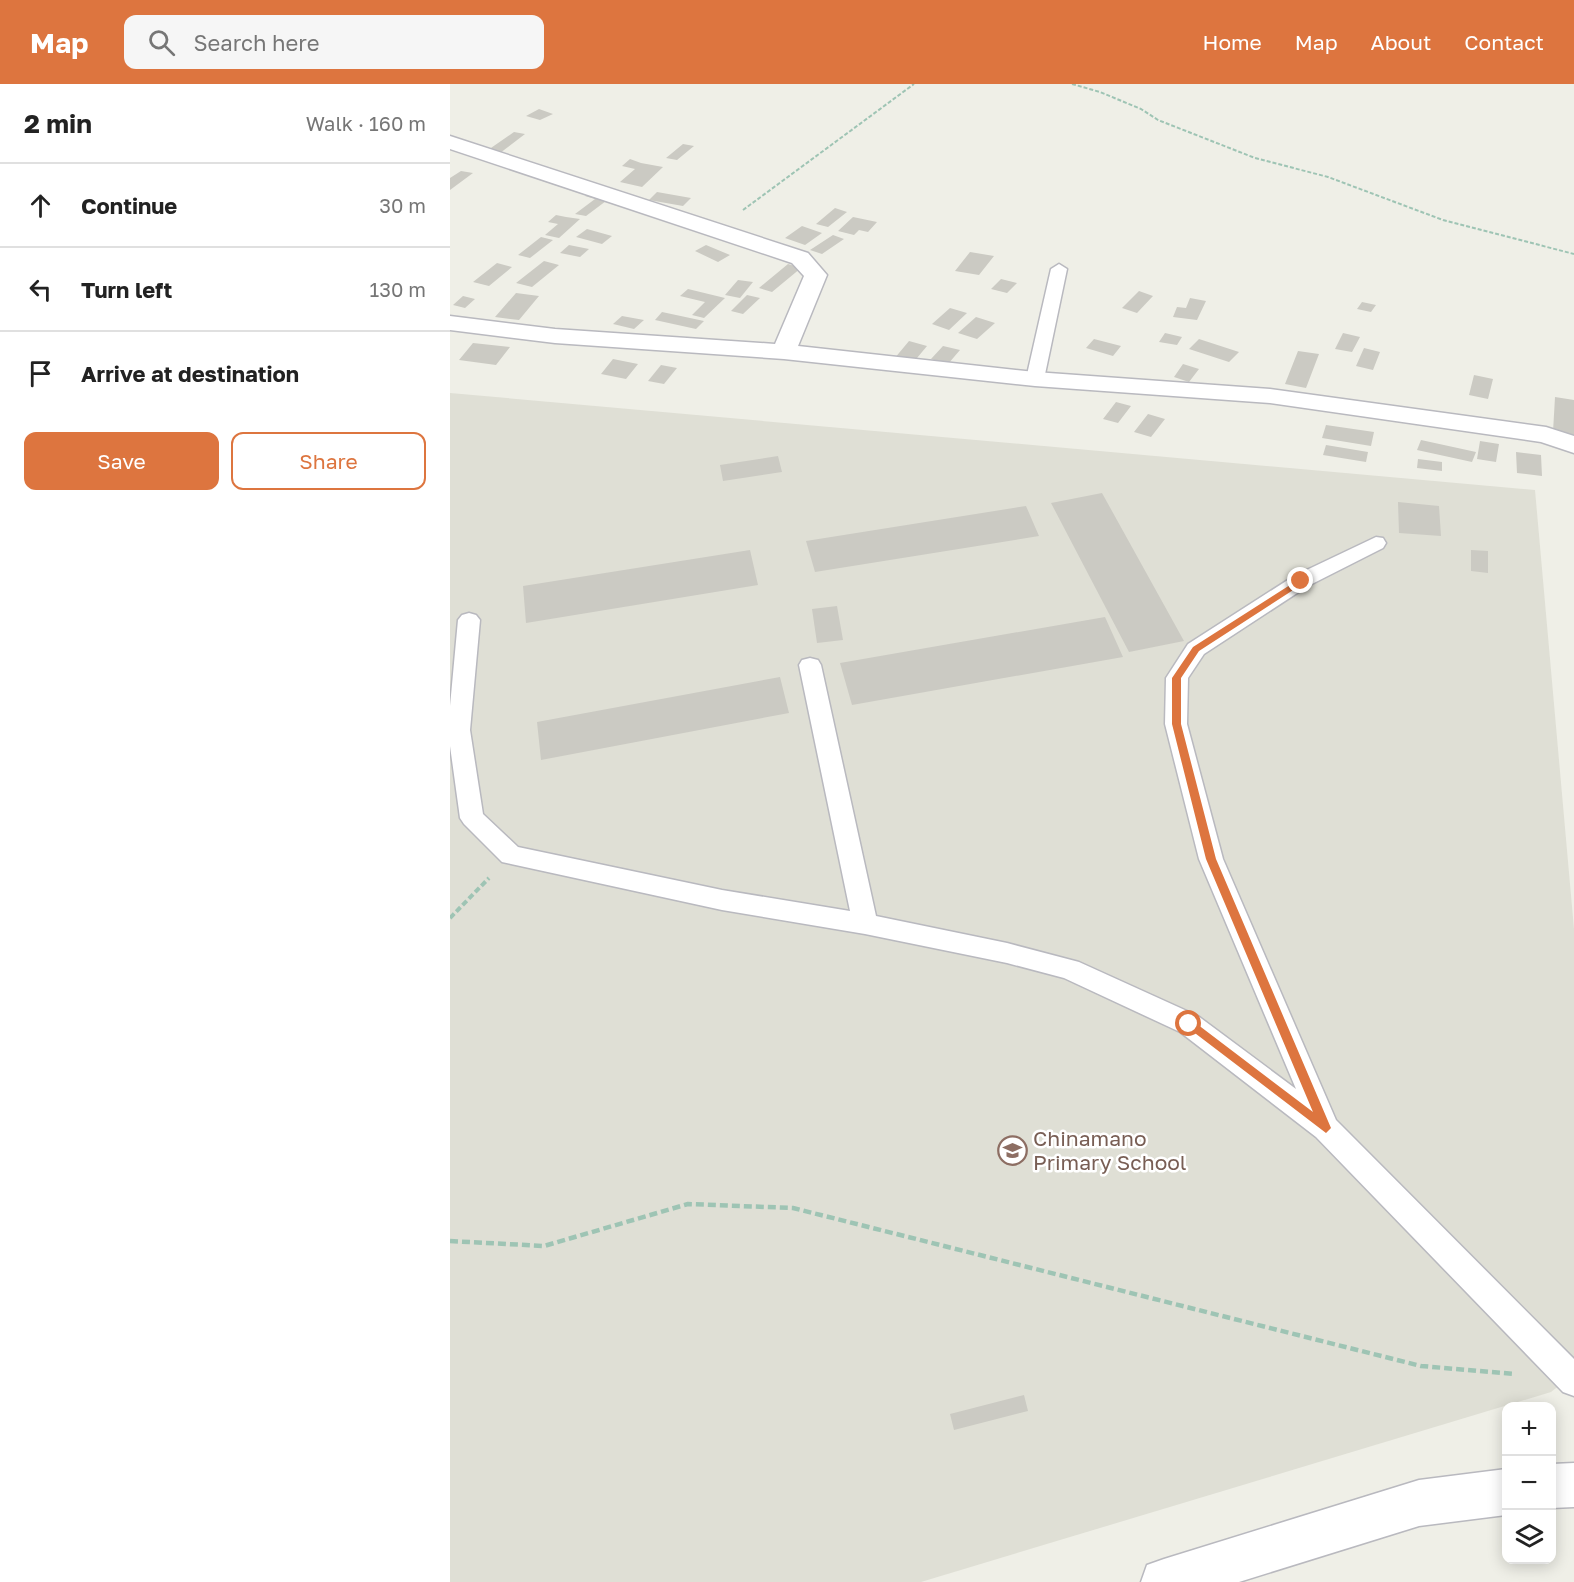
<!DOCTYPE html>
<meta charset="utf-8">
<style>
:root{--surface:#fff;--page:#f6f6f6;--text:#222;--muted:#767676;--line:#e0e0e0;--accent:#dd753f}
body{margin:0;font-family:"Golos Text",sans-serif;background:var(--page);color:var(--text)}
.controls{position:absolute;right:18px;bottom:18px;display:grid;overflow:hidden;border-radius:12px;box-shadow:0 3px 15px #0003}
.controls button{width:54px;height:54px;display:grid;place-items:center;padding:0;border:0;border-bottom:2px solid var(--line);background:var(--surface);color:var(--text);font:30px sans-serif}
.stop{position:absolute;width:18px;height:18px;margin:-14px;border:4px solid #dd753f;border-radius:50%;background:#fff}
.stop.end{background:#dd753f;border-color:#fff;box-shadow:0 2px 6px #0008}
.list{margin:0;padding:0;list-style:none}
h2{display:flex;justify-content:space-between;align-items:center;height:78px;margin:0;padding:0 24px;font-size:26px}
h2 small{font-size:20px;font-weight:400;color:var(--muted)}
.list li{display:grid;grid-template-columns:39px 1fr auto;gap:18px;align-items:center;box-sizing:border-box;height:84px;padding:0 24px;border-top:2px solid var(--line)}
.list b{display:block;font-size:22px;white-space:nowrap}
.list em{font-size:20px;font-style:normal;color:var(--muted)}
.actions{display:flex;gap:12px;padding:18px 24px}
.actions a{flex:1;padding:14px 0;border:2px solid var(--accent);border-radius:12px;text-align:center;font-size:21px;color:var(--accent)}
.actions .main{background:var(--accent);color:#fff}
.icon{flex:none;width:33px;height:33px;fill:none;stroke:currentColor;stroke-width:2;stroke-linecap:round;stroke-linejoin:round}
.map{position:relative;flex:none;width:1124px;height:1498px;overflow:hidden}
header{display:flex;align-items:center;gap:36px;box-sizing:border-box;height:84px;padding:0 30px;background:var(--accent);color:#fff}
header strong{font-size:28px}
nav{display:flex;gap:33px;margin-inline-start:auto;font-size:21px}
.search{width:420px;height:54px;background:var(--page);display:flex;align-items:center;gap:15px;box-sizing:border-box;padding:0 21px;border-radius:12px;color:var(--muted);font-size:22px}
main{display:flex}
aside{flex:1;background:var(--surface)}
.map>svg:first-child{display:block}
.education{fill:#dfdfd5}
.building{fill:#cbcac3}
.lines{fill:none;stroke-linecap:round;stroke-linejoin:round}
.lane-casing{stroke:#b9b9bf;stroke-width:3}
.street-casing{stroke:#b9b9bf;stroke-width:3}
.path-far2{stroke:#9ec4b4;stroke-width:2;stroke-dasharray:4 2;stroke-linecap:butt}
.path-far1{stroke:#9ec4b4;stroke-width:4;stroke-dasharray:6 3;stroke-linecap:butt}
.path{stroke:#9ec4b4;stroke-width:4.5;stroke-dasharray:8 4;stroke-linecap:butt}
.lane{fill:#fff;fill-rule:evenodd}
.street{fill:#fff;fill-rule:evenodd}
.route{fill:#dd753f}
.labels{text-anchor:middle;stroke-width:5;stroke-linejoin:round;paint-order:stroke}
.education-label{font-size:21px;fill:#785e54;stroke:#fff;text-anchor:start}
</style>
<header>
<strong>Map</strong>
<div class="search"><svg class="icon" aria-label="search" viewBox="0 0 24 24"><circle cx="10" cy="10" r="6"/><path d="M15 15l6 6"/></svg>Search here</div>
<nav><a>Home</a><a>Map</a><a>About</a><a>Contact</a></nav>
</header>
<main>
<aside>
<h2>2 min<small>Walk · 160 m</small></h2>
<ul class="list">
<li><svg class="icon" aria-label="ahead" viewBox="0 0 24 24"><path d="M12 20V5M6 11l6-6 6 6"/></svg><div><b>Continue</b></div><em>30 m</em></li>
<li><svg class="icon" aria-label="left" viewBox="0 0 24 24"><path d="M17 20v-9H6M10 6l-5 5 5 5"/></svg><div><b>Turn left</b></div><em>130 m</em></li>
<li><svg class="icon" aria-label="arrive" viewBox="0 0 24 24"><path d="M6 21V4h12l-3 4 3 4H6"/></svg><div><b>Arrive at destination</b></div></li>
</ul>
<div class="actions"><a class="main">Save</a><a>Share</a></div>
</aside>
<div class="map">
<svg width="1124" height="1498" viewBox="0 0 1124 1498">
<rect width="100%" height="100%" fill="#efefe7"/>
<path class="education" d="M0,309L1085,406L1124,845V1290L1101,1308L471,1498H0Z"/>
<path class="building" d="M89,25L103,30L90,36L76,32Z
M64,48L75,50L50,69L38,66Z
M233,60L244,62L227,76L216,74Z
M180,75L191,79L213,83L192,103L170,98L185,85L172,82Z
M11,87L23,89L0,106V94Z
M144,106L164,111L136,132L125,130L145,115L135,112Z
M207,108L241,114L233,122L199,116Z
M385,124L397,128L378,143L366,140Z
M106,131L116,133L130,135L109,154L95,151L108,140L98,138Z
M403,133L427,138L418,148L409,146L404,151L388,147Z
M352,142L372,149L355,161L335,154Z
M137,145L162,152L152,160L126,153Z
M383,151L394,155L372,170L360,166Z
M91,153L103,156L80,174L68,171Z
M119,161L139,165L130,173L110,169Z
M256,161L280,171L268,178L245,167Z
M520,168L544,172L529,191L505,187Z
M94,177L109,181L82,203L66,199Z
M47,179L62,183L39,202L23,198Z
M338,180L351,184L322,208L309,204Z
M551,195L567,199L557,209L541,205Z
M288,196L303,198L290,214L275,211Z
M238,205L275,214L254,234L242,231L255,218L230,212Z
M689,207L703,212L687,229L672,224Z
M66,209L89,212L69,236L45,233Z
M297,211L310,214L293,230L281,227Z
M13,212L25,215L15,224L3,221Z
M740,214L756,217L747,236L723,233L727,223L736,224Z
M912,218L926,221L921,228L907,225Z
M500,224L517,229L499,246L482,240Z
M212,228L254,237L246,245L205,236Z
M172,232L194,236L184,245L163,240Z
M526,233L545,239L527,255L508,249Z
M715,249L732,253L727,261L709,258Z
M893,249L910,253L902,268L885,265Z
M644,255L671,262L663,272L636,264Z
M749,255L789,268L779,278L739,265Z
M459,257L477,262L462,280L444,275Z
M23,259L60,263L46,281L9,276Z
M493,262L510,266L498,280L481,275Z
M914,264L930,268L923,286L906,282Z
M848,267L869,270L856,304L835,300Z
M163,275L188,280L176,295L151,290Z
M733,280L749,285L739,298L724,293Z
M211,281L227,284L214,300L198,297Z
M1024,291L1043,295L1038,315L1019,311Z
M1105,313L1124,316V351L1103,348Z
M666,318L681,322L668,339L653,335Z
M698,330L715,335L701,353L684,348Z
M876,341L924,348L921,362L872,354Z
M971,356L1026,368L1022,378L967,366Z
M1030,357L1049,360L1046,378L1027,375Z
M876,361L918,368L916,378L873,371Z
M1066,368L1091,371L1092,392L1067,389Z
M328,372L332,388L273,397L270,381Z
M968,375L992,378V387L967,384Z
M652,409L734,557L679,568L601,419Z
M948,418L989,422L991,452L949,449Z
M576,422L589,452L365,488L356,457Z
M300,466L308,501L76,539L73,502Z
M1021,466L1038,467V489L1021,487Z
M387,522L393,556L367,559L362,525Z
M655,533L673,573L402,621L390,579Z
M330,593L339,629L91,676L87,638Z
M574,1311L578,1327L504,1346L500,1330Z"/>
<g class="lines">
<defs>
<path id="lane" d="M609,180L617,185L594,295L591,299H579L576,295L601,185Z
M926,453L933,454L936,459L933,464L858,502L754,570L738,594L737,640L773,775L886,1036L1124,1275V1312L1113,1308L866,1053L730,948L614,894L557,879L415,850L272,826L61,780L52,778L14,740L10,734L0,662V622L8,536L12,531L19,529L26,531L30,536L20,646L33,730L68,763L272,806L400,827L349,581L352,576L360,574L368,576L371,581L426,832L557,859L629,878L748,932L846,1005L749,775L715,640L716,594L738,560L844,492Z"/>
<path id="street" d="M0,52L358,169L377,191L348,262L585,288L820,305L1096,343L1124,352V369L1091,358L820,319L585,302L334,275L105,259L0,246V232L105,245L325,260L354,192L342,179L0,65Z
M1124,1379V1423L1102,1424V1380Z
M1056,1385V1431L969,1442L789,1498H691L697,1481L714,1475L969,1396Z"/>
</defs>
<use href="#lane" class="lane-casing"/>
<use href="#street" class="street-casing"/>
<path class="path-far2" d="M622,0L650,8L691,25L708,36L805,74L878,93L993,136L1124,170
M293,126L464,0"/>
<path class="path-far1" d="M0,834L39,794"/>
<path class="path" d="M0,1157L94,1162L238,1120L343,1124L971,1282L1065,1290"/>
<use href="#lane" class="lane"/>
<use href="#street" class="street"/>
</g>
<path class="route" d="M851,494L854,495V499L749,567L731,594V640L766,775L881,1044L876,1049L733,940L735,937H743L863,1028L756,775L722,640V594L743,563Z"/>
<defs>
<symbol id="school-ring" viewBox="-11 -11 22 22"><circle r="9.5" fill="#fff" stroke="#8d6e63" stroke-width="1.5"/><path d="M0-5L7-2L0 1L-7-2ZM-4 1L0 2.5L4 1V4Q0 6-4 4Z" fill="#8d6e63"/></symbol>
</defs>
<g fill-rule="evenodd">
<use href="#school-ring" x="546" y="1050" width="33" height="33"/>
</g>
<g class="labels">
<g class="education-label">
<text x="583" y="1062">Chinamano<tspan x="583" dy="24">Primary School</tspan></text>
</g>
</g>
</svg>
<div class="controls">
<button>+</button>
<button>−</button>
<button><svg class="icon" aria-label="layers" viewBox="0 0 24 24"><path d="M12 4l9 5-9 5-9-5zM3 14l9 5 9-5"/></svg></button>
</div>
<div class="stop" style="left:739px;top:940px"></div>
<div class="stop end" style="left:851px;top:497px"></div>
</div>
</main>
